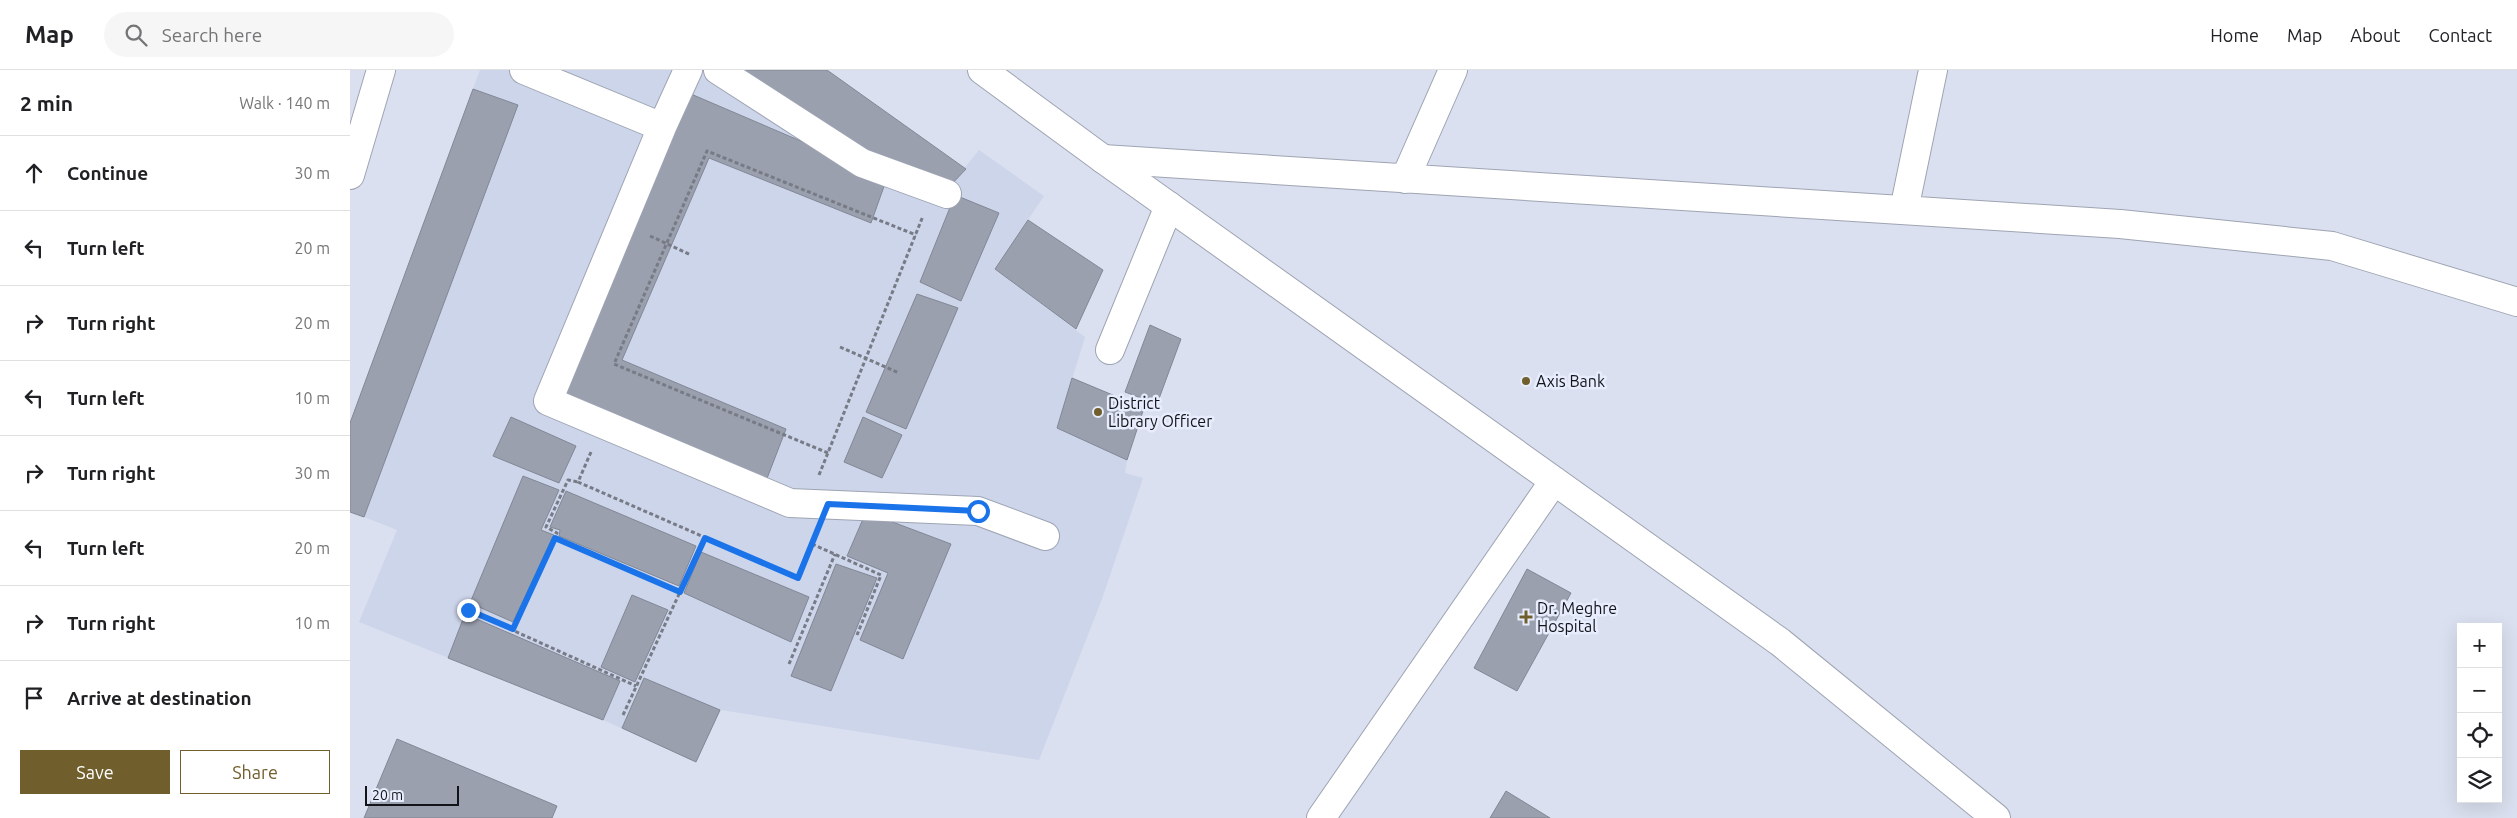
<!DOCTYPE html>
<meta charset="utf-8">
<style>
:root{--surface:#fff;--page:#f6f6f6;--text:#202124;--muted:#757577;--line:#e0e0e0;--accent:#705e2c}
body{margin:0;font-family:Ubuntu,sans-serif;background:var(--page);color:var(--text)}
.controls{position:absolute;right:15px;bottom:15px;display:grid;overflow:hidden;border-radius:0px;box-shadow:0 5px 20px #0002}
.controls button{width:45px;height:45px;display:grid;place-items:center;padding:0;border:0;border-bottom:1px solid var(--line);background:var(--surface);color:var(--text);font:25px sans-serif}
.scale{position:absolute;left:15px;bottom:12px;width:94px;box-sizing:border-box;padding-left:5px;border:2px solid #12141a;border-top:0;font-size:14px;line-height:18px;white-space:nowrap;color:#12141a;-webkit-text-stroke:4px #e7edfd;paint-order:stroke}
.stop{position:absolute;width:15px;height:15px;margin:-11px;border:4px solid #1a73e8;border-radius:50%;background:#fff}
.stop.end{background:#1a73e8;border-color:#fff;box-shadow:0 1px 5px #0008}
.list{margin:0;padding:0;list-style:none}
h2{display:flex;justify-content:space-between;align-items:center;height:65px;margin:0;padding:0 20px;font-size:21px}
h2 small{font-size:16px;font-weight:400;color:var(--muted)}
.list li{display:grid;grid-template-columns:32px 1fr auto;gap:15px;align-items:center;box-sizing:border-box;height:75px;padding:0 20px;border-top:1px solid var(--line)}
.list b{display:block;font-size:19px;white-space:nowrap}
.list em{font-size:16px;font-style:normal;color:var(--muted)}
.actions{display:flex;gap:10px;padding:15px 20px}
.actions a{flex:1;padding:11px 0;border:1px solid var(--accent);border-radius:0px;text-align:center;font-size:18px;color:var(--accent)}
.actions .main{background:var(--accent);color:#fff}
.icon{flex:none;width:28px;height:28px;fill:none;stroke:currentColor;stroke-width:2;stroke-linecap:round;stroke-linejoin:round}
.map{position:relative;flex:none;width:2167px;height:748px;overflow:hidden}
header{display:flex;align-items:center;gap:30px;box-sizing:border-box;height:70px;padding:0 25px;background:var(--surface);border-bottom:1px solid var(--line)}
header strong{font-size:24px}
nav{display:flex;gap:28px;margin-inline-start:auto;font-size:18px}
.search{width:350px;height:45px;background:var(--page);display:flex;align-items:center;gap:12px;box-sizing:border-box;padding:0 18px;border-radius:28px;color:var(--muted);font-size:19px}
main{display:flex}
aside{flex:1;background:var(--surface)}
.map>svg:first-child{display:block}
.built{fill:#cdd5eb}
.building{fill:#9ba0af;stroke:#818795}
.lines{fill:none;stroke-linecap:round;stroke-linejoin:round}
.minor-casing{stroke:#9ea4b2;stroke-width:30}
.tertiary-casing{stroke:#9ea4b2;stroke-width:30}
.primary-casing{stroke:#9ea4b2;stroke-width:30}
.path{stroke:#777b85;stroke-width:3;stroke-dasharray:4 2.5;stroke-linecap:butt}
.minor{stroke:#fff;stroke-width:28}
.tertiary{stroke:#fff;stroke-width:28}
.primary{stroke:#fff;stroke-width:28}
.route{stroke:#1a73e8;stroke-width:6}
.poi-dot{fill:#705e2c;stroke:#e7edfd;stroke-width:2}
.labels{text-anchor:middle;stroke-width:5;stroke-linejoin:round;paint-order:stroke}
.poi-label{font-size:16px;fill:#12141a;stroke:#e7edfd;text-anchor:start}
</style>
<header>
<strong>Map</strong>
<div class="search"><svg class="icon" aria-label="search" viewBox="0 0 24 24"><circle cx="10" cy="10" r="6"/><path d="M15 15l6 6"/></svg>Search here</div>
<nav><a>Home</a><a>Map</a><a>About</a><a>Contact</a></nav>
</header>
<main>
<aside>
<h2>2 min<small>Walk · 140 m</small></h2>
<ul class="list">
<li><svg class="icon" aria-label="ahead" viewBox="0 0 24 24"><path d="M12 20V5M6 11l6-6 6 6"/></svg><div><b>Continue</b></div><em>30 m</em></li>
<li><svg class="icon" aria-label="left" viewBox="0 0 24 24"><path d="M17 20v-9H6M10 6l-5 5 5 5"/></svg><div><b>Turn left</b></div><em>20 m</em></li>
<li><svg class="icon" aria-label="right" viewBox="0 0 24 24"><path d="M7 20v-9h11M14 6l5 5-5 5"/></svg><div><b>Turn right</b></div><em>20 m</em></li>
<li><svg class="icon" aria-label="left" viewBox="0 0 24 24"><path d="M17 20v-9H6M10 6l-5 5 5 5"/></svg><div><b>Turn left</b></div><em>10 m</em></li>
<li><svg class="icon" aria-label="right" viewBox="0 0 24 24"><path d="M7 20v-9h11M14 6l5 5-5 5"/></svg><div><b>Turn right</b></div><em>30 m</em></li>
<li><svg class="icon" aria-label="left" viewBox="0 0 24 24"><path d="M17 20v-9H6M10 6l-5 5 5 5"/></svg><div><b>Turn left</b></div><em>20 m</em></li>
<li><svg class="icon" aria-label="right" viewBox="0 0 24 24"><path d="M7 20v-9h11M14 6l5 5-5 5"/></svg><div><b>Turn right</b></div><em>10 m</em></li>
<li><svg class="icon" aria-label="arrive" viewBox="0 0 24 24"><path d="M6 21V4h12l-3 4 3 4H6"/></svg><div><b>Arrive at destination</b></div></li>
</ul>
<div class="actions"><a class="main">Save</a><a>Share</a></div>
</aside>
<div class="map">
<svg width="2167" height="748" viewBox="0 0 2167 748">
<rect width="100%" height="100%" fill="#dae0ef"/>
<path class="built" d="M130,0H391L600,116L629,80L694,126L645,199L735,267L707,358L777,390L775,403L793,408L752,529L689,690L371,640L346,692L253,650L9,552L47,460L14,447L168,36L123,19Z"/>
<path class="building" d="M391,0H477L616,99L600,116L502,79Z
M123,19L168,35L14,447L0,442V353Z
M334,21L537,108L521,153L359,88L272,290L436,359L416,411L207,327Z
M605,125L649,143L611,231L570,212Z
M678,150L753,200L726,259L645,199Z
M567,224L608,238L556,359L516,342Z
M800,255L831,269L807,334L775,322Z
M722,308L794,338L777,390L707,358Z
M161,347L226,376L209,413L143,386Z
M513,347L552,365L532,408L494,392Z
M173,406L209,420L191,460L204,465L163,552L120,533Z
M216,421L346,476L329,516L209,466L210,460L200,457Z
M516,442L601,474L553,589L510,570L538,503L497,486Z
M351,482L459,527L441,572L334,523Z
M486,494L527,508L481,621L441,606Z
M1177,499L1221,523L1167,621L1124,598Z
M282,525L318,540L285,612L251,597Z
M115,544L270,611L253,650L98,588Z
M294,608L370,640L346,692L272,658Z
M47,669L207,736L202,748H14Z
M1156,721L1200,748H1140Z"/>
<g class="lines">
<defs>
<path id="minor" d="M174,0L312,57L198,331L440,433L628,441L695,466
M368,0L512,93L597,124
M312,57L338,0
M753,89L1770,154L1982,176L2167,232
M1055,109L1103,0
M1554,140L1583,0
M760,280L819,136
M971,748L1204,411"/>
<path id="tertiary" d="M0,105L31,0"/>
<path id="primary" d="M632,0L753,89L1430,572L1646,748"/>
</defs>
<use href="#minor" class="minor-casing"/>
<use href="#tertiary" class="tertiary-casing"/>
<use href="#primary" class="primary-casing"/>
<path class="path" d="M300,166L341,185
M490,277L549,303
M241,382L228,412L448,508L466,464
M478,383L264,294L357,81L566,165
M469,405L573,146
M205,468L330,522
M462,474L531,505L507,565
M118,540L286,616
M163,559L207,463L196,457L218,410L228,412
M439,594L485,484
M273,645L355,468"/>
<use href="#minor" class="minor"/>
<use href="#tertiary" class="tertiary"/>
<use href="#primary" class="primary"/>
</g>
<g class="lines">
<path class="route" d="M118,540L163,559L205,468L330,522L355,468L448,508L478,434L628,441"/>
</g>
<g class="poi-dot">
<circle cx="1176" cy="311" r="5"/>
<circle cx="748" cy="342" r="5"/>
<path d="M1173.5 539.5h5v5h5v5h-5v5h-5v-5h-5v-5h5z"/>
</g>
<g class="labels">
<g class="poi-label">
<text x="1186" y="317">Axis Bank</text>
<text x="758" y="339">District<tspan x="758" dy="18">Library Officer</tspan></text>
<text x="1187" y="544">Dr. Meghre<tspan x="1187" dy="18">Hospital</tspan></text>
</g>
</g>
</svg>
<div class="controls">
<button>+</button>
<button>−</button>
<button><svg class="icon" aria-label="locate" viewBox="0 0 24 24"><circle cx="12" cy="12" r="6"/><path d="M12 2v4M12 18v4M2 12h4M18 12h4"/></svg></button>
<button><svg class="icon" aria-label="layers" viewBox="0 0 24 24"><path d="M12 4l9 5-9 5-9-5zM3 14l9 5 9-5"/></svg></button>
</div>
<div class="scale">20 m</div>
<div class="stop" style="left:628px;top:441px"></div>
<div class="stop end" style="left:118px;top:540px"></div>
</div>
</main>
